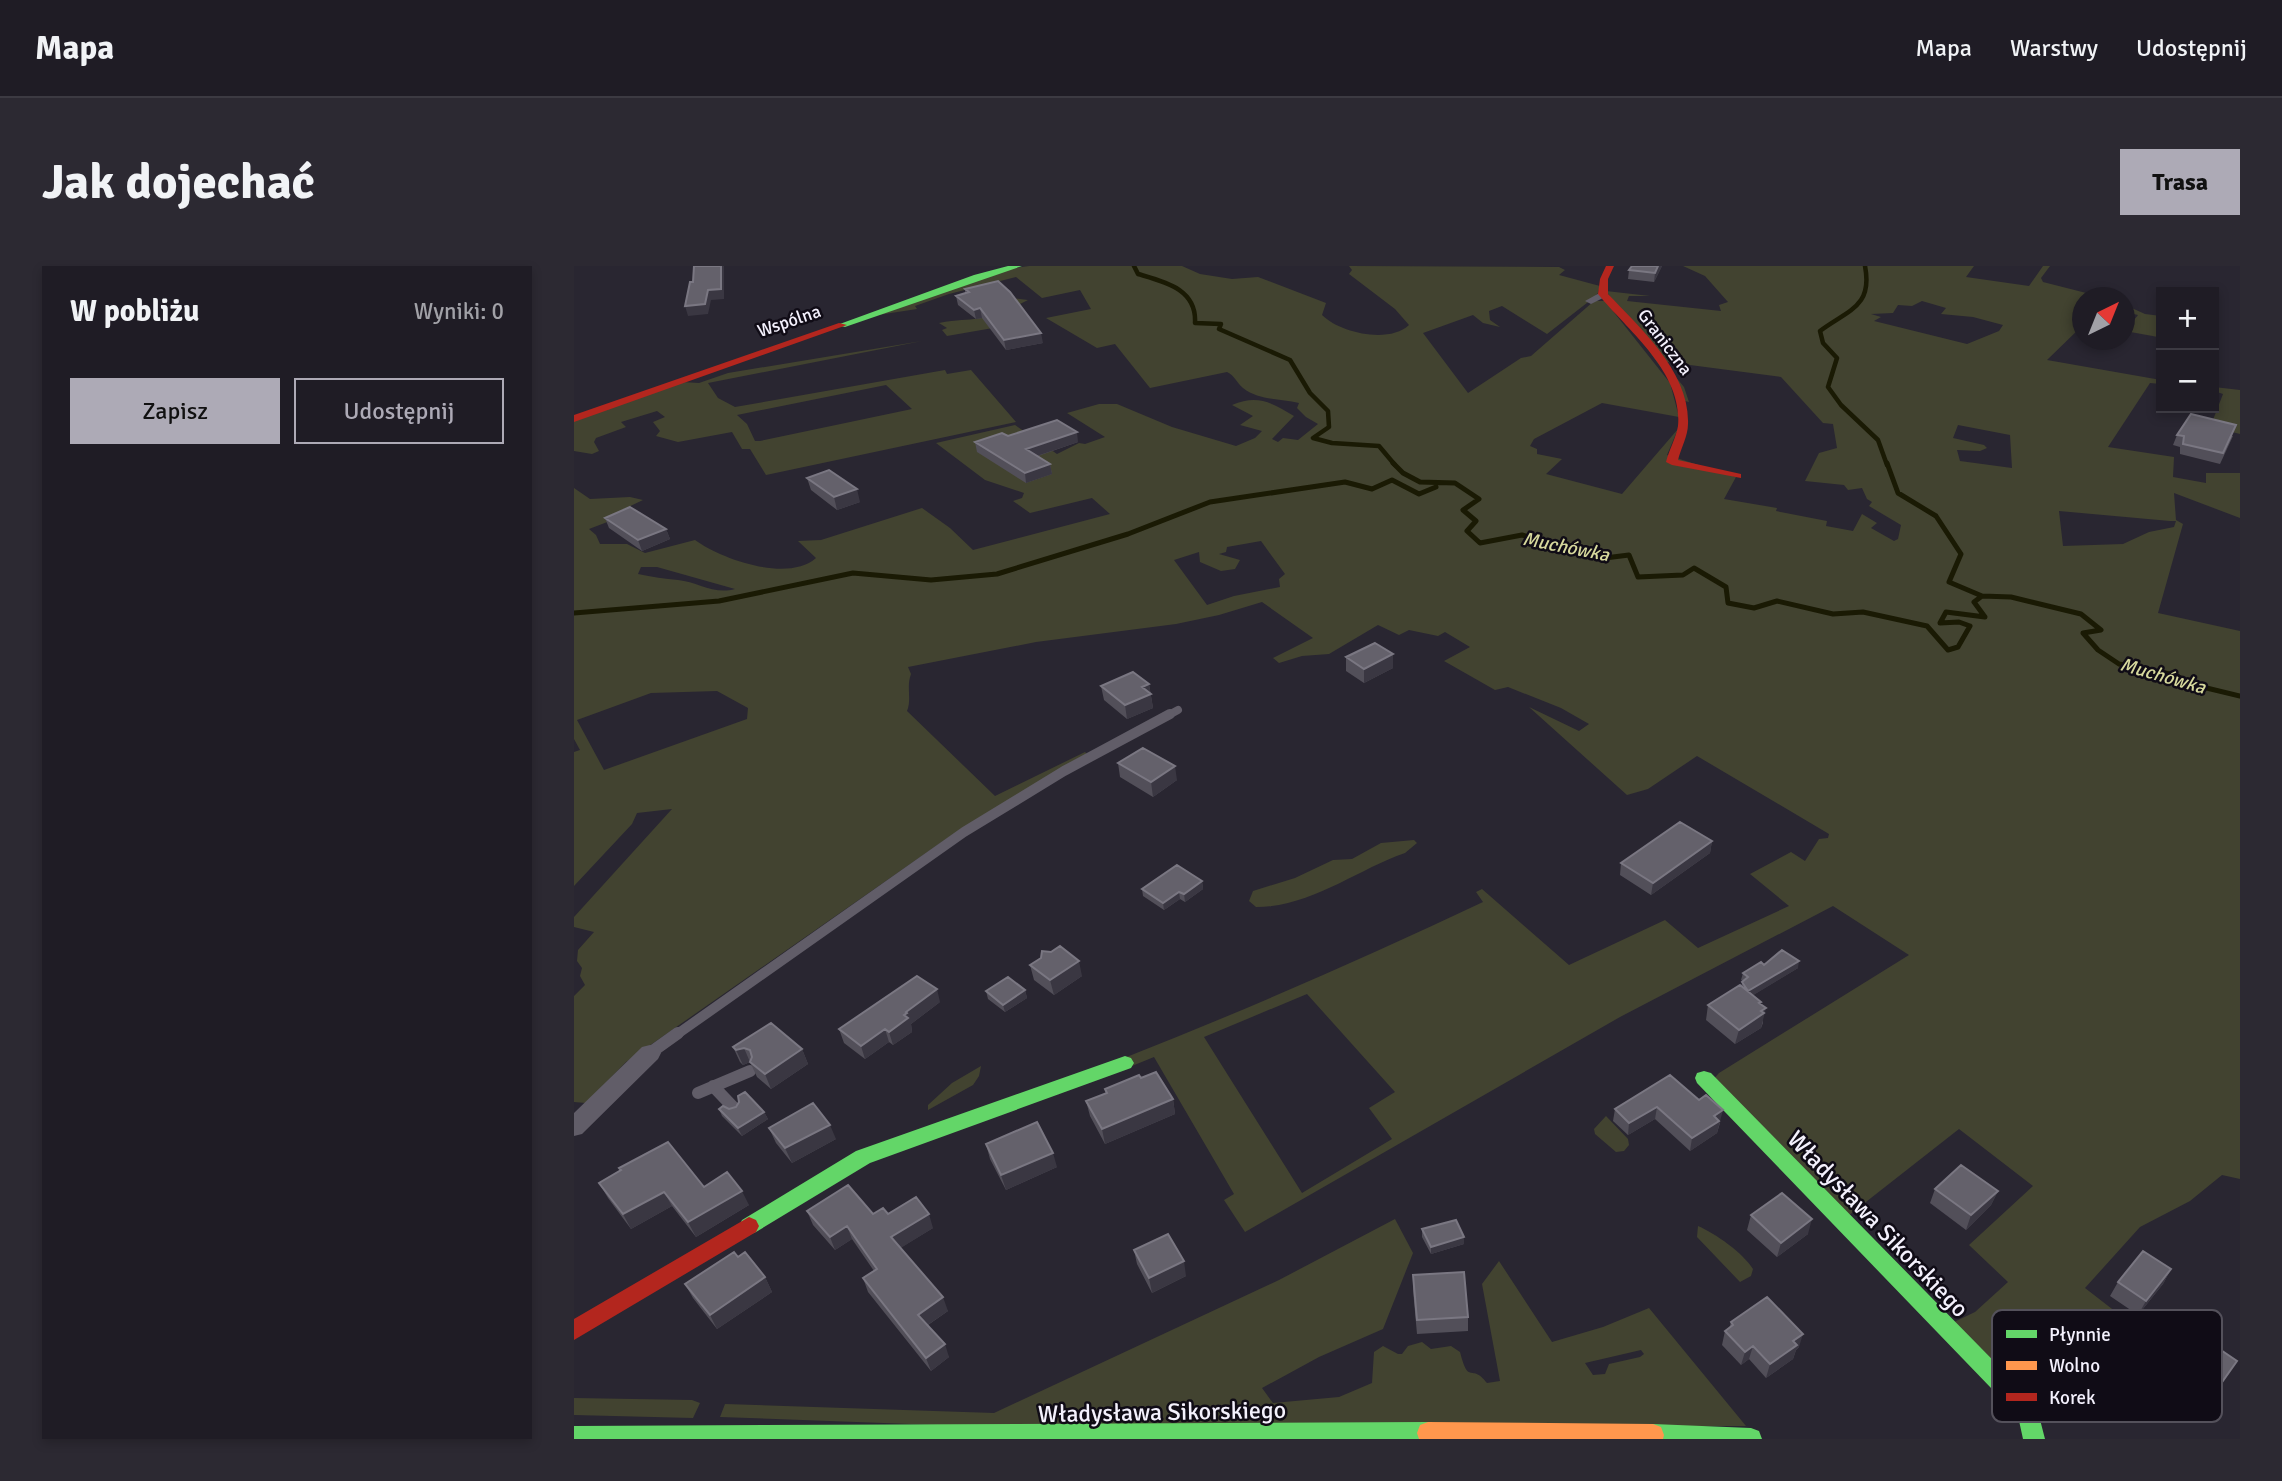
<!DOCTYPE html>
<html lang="pl">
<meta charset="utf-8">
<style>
:root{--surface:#1f1c25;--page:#2c2932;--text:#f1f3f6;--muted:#a1a1a7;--line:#3c3a42;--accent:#adaab6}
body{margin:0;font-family:Signika,sans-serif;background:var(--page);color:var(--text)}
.controls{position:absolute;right:21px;top:21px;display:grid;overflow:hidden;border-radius:0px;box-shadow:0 4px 10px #0003}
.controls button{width:63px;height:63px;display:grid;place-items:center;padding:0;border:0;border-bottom:2px solid var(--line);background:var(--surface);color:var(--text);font:35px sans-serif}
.compass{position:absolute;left:1498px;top:21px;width:63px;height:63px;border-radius:50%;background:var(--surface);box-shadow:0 4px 10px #0003;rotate:43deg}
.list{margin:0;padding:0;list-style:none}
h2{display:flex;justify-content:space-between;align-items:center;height:91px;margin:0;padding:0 28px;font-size:30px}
h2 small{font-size:23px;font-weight:400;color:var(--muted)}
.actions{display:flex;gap:14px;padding:21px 28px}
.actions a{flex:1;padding:16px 0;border:2px solid var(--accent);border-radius:0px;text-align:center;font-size:24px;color:var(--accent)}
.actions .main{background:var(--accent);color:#111}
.map{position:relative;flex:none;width:1666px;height:1173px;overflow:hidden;border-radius:0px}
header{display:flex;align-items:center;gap:42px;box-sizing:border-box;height:98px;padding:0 35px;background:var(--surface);border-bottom:2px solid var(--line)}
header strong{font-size:33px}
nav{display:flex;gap:38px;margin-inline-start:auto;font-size:24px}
.intro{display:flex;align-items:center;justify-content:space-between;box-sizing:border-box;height:168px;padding:0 42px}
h1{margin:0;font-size:49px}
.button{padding:18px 32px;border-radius:0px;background:var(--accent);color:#111;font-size:24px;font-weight:700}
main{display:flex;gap:42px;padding:0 42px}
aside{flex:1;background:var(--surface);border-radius:0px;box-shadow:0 4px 10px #0003}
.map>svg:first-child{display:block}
.green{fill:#424330;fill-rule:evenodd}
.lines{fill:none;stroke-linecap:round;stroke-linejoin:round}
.stream-far1{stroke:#1a1a04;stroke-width:4.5}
.stream{stroke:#1a1a04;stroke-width:5}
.lane-far2{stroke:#615d68;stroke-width:8}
.lane-far1{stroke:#615d68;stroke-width:10}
.lane{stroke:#615d68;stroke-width:12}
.street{fill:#615d68;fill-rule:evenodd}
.fast{fill:#63d668;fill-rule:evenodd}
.slow{fill:#ff974d;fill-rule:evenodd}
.jam{fill:#b3261e;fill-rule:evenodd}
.wall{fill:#524f59}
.shaded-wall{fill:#3a3742}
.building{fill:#64616b;stroke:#7a7782;stroke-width:2}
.labels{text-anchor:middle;stroke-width:5;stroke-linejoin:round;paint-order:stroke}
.far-street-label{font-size:18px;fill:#f4f1fd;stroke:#100c16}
.far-water-label{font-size:19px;font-style:italic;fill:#d7d99d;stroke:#100c16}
.near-street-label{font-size:24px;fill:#f4f1fd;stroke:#100c16}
.key{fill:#100c16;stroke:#54515b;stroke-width:2}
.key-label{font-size:19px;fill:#f4f1fd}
</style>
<header>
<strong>Mapa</strong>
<nav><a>Mapa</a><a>Warstwy</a><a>Udostępnij</a></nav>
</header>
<div class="intro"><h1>Jak dojechać</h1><a class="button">Trasa</a></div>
<main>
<aside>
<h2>W pobliżu<small>Wyniki: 0</small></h2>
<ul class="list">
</ul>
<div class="actions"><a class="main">Zapisz</a><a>Udostępnij</a></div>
</aside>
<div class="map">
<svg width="1666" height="1173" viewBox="0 0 1666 1173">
<rect width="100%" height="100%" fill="#292631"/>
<path class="green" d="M455,0H608L626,8L658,13L684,11L752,37L748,49C766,67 815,78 835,59L821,43L775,8L778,4L775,0L985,1L991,4L985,9L1026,20L1024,27L1018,33L973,68L928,40L915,45L916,54L926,61L909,57L899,49L849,67L894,127L947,92L957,90L1020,35H1031L1096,117L1105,151L1028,137L960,173L956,180L963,183V188L988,193L972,208L1048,228L1104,163L1093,189L1162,211L1150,233L1203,242L1202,245L1253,255L1252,260L1279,265L1288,248L1303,257L1297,262L1320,275L1324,273L1327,259L1295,240L1298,236L1293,233L1288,222L1274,224L1270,219L1231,215L1245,187L1263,182L1259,158L1249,157L1207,111L1093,96L1091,98L1110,121L1115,136L1111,135L1032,25L1076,30H1055L1053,35L1147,45L1145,39L1154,36L1131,10L1109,0H1400L1392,11L1455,20L1469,0H1476L1467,12L1469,16L1528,31L1508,32V60L1473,94L1587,114V118L1576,117L1534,181L1600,191L1599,211L1632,217V207H1666V252L1600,227L1602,254L1609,258L1584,347L1666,365V913L1648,909L1616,935L1566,961L1511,1022L1551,1053L1485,1131L1460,1136L1378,1057L1401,1046L1434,1016L1395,979L1459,920L1385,863L1274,950L1138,815L1145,807L1335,689L1259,640L1046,751L671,966L650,934L660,928L580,791L553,802L550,792C672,744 791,692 909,636L902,626L908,623L995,699L1091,654L1124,682L1215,640L1176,608L1217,586L1231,595L1245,573L1254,572L1255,568L1123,490L1074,523L1053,529L955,441L1005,465L1015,458L987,442L934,421L921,424L870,395L896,381L871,366L864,370L835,364L825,369L804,359L755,388L728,390L705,397L699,392L739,372L688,336L645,349L602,358L462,376L334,401L337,408C332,421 338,433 333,445L421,530L511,486L514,489L375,571L52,796L12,837L0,836V730L11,719L6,710L8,702L3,695L4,684L20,666L0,661V651L98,543L63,547L58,558L0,620V486L6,484L0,473V222L16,233L56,231L69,234L50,243L49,250L15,263L22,269L26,278H53L71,287L121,274C147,293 214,317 242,292L224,275L247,274L348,242L376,262L399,284L536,248L518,232L456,247L439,235L448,232L450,227L411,214L362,177L441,159L483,188L505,177L511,178L531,171L493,147L525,138H543L598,161L662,180L681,172L688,165L666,159L679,150L658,139C684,128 698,137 720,150L698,173L704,176L709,172L724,174L744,158L732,151L723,142L725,137C706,132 686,135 669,122C662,116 661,110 653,106L576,122L541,78L523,82L472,52L517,43L506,24L468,32L442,11L375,28L341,40L343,43L304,49L439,2ZM1348,35L1372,42L1367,48L1399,51L1429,59L1425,65L1393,78L1300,55L1307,51L1297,48L1319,47L1324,39L1338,40ZM1384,159L1436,169L1438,202L1386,195L1383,184L1406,185L1413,182L1410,179L1379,172ZM1485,245L1596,255H1602L1600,261L1575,266L1549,278L1489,280ZM687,275L711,308L705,313L706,321L660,330L633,339L600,294L625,286L626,296L647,305L661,303L666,294L645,288L652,286L653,281ZM67,301H83L161,323C140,329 124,316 104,314C91,313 78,311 64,308ZM143,425L174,442L173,453L30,504L3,454L77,427ZM733,728L821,826L795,842L818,873L728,927L630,771Z
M438,32L454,34L440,41L419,62L373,70L368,64L373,62L365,57C402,50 407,60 438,32Z
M1551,39L1571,48L1587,50L1584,71L1551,65L1564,49L1551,46Z
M348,75L134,117L144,132L161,141L371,104L373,108L397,104L442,156L192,209L176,183H168L158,166L104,176L82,170L86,165L79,156L91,151L83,145L47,156L52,161L22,172L20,176L25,185L18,188L0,185V154L108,116L125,117L154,107ZM312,119L338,143L186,175H181L173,158L163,149Z
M1640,121L1666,124V168L1634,160L1637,159L1649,128L1640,125Z
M840,574L843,577L831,587C782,604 737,641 682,641L675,635L679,625L721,612L759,594L778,593L807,577Z
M407,800L405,810L399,819L354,844V839L378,817Z
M1032,850L1054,873L1055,879L1050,885L1042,886L1021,868L1020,863Z
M821,953L839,987L809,1063L745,1091L688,1122L699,1137L765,1131L798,1117L800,1086L809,1080L824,1088H828L834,1080L848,1076L857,1083L877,1080L886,1086C895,1121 897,1096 913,1117L926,1115L908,1018L925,995L978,1076L1029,1061L1075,1042L1172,1160L417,1161L146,1151L151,1138L420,1147L705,1014ZM1067,1084L1070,1088L1066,1091L1035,1098L1031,1108L1019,1109L1011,1097Z
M1124,960C1142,968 1168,986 1179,1003L1177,1010L1166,1016L1123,971Z
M0,1132L118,1134L126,1137L119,1152L0,1149Z"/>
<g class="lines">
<path class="stream-far1" d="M560,0L564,8C591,16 623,23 621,57L647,58L645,63L716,94L736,127L754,145L755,161L739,172L758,177L805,180L821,199
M1291,0C1299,41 1274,44 1246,65L1249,77L1263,92L1254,121L1267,139L1304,174L1313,199"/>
<path class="stream" d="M819,197L829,207L846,216L881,217L905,233L889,244L902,255L893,265L906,277L948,269L1031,292L1055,289L1064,311L1109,309L1120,302L1152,321L1154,337L1180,342L1203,335L1259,348L1289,346L1353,360L1374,384L1384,381L1396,360L1385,356L1366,357L1372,346L1411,351L1400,336L1408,330L1437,331L1507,348L1527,364L1509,367L1524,384L1545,398L1601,409L1616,418L1666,430
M1313,197L1324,227L1362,250L1387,288L1375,316L1408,330
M0,347L145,335L279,307L357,314L423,308L554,268L636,236L771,216L798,223L818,214L845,228L862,221"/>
<path class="lane-far2" d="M593,450L604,444"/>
<path class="lane-far1" d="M102,769L390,566L490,505L596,448"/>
<path class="lane" d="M76,787L104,767
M139,820L160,842
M124,827L176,805"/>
<path class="street" d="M1029,25L1033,26V30L1017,38L1011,35Z
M76,779L84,781L87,787L84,793L8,868L0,870V847L68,781Z"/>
<path class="fast" d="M434,0H448L271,61L263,59L400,9Z
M551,790L557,792L560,797L557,802L296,897L182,966L175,969L168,966L165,960L168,954L282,885Z
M1130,805L1137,807L1462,1138L1471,1173H1449L1444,1150L1123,817L1121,812L1123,807Z
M854,1156L862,1159L865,1167L863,1173H0V1160Z
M1079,1158L1177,1162L1185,1165L1188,1173H1069L1068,1169L1071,1161Z"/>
<path class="slow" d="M854,1156L1079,1158L1087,1161L1090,1169L1089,1173H845L843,1167L846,1159Z"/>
<path class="jam" d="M1032,0H1040L1034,13V28C1066,62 1116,106 1114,158C1114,170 1107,182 1104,194L1167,208V212L1098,199L1092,196C1095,184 1102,172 1104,160C1109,106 1054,65 1024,28L1026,13Z
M265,57L273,59L0,156V149Z
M175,951L182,954L185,960L182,966L0,1074V1053Z"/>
</g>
<path class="wall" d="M1088,0L1080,16L1054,13L1055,4Z
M391,23L469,77L432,84L408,52L402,53L384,39L382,30L391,27Z
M1603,169L1659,170L1646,198L1606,188V181L1599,179Z
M434,170L504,176L464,190L476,198L478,208L452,217L403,186L401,176Z
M233,212L286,236L263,244L237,224Z
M31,252L92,263L96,273L68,285L35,262Z
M772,391L819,402L790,417L772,405Z
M575,418L579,442L553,453L530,434L527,420Z
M544,497L603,514L579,531L546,511Z
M1138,575L1136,587L1077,629L1046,609L1047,597Z
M628,615L629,623L611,636L606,633L590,644L569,630L568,623Z
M467,692L508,710L480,729L460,714L456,699Z
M1190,699L1224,702L1179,729L1187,736L1189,757L1187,762L1161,778L1132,754L1134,739L1167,720L1169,715L1167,714L1169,707Z
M451,724L453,732L431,746L414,733L412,725Z
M366,736L337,758L338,766L319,779L315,776L291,793L270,777L265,763Z
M159,781L228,783L234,798L197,823L183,811L176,796L169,799L166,796Z
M1096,809L1146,857L1143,867L1116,885L1081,853L1054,869L1039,855L1041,843Z
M567,812L599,833L601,848L531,878L516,850L512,835L532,827L531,823Z
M145,843L190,846L194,853L168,870L148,850Z
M195,862L262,873L218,897L202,877Z
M412,878L483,901L432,924L416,893Z
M25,917L130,921L175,939L122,971L98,940L57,963L34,932Z
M1361,923L1424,925L1417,939L1392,964L1356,937Z
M233,945L314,948L359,962L326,982L374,1045L354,1059L375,1091L357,1105L294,1026L289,1012L300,1005L278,973L261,984L239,959Z
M1177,949L1234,968L1203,991L1173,964Z
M848,963L890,971V978L857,988L848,971Z
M560,984L612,1010L578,1027L563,998Z
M164,991L191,1011L198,1026L143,1063L119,1032L111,1018Z
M1597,1003L1589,1018L1564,1049L1536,1030L1544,1016Z
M839,1009L894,1051V1065L843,1068L839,1024Z
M1157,1056L1225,1081L1222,1084L1219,1093L1192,1112L1175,1093L1167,1099L1148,1079L1151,1065L1155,1063Z
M1638,1078L1663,1095L1632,1140L1568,1097L1577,1082Z"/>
<path class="shaded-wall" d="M147,0H150V33L137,34L134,48L114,50L111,40L134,24Z
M1084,0H1088L1080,16L1081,7Z
M406,42L408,52L402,53L400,44Z
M467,67L469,77L432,84L430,74Z
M503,166L504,176L454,193L452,183Z
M476,198L478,208L452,217L451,207Z
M283,223L286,236L263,244L260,231Z
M92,263L96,273L68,285L64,274Z
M819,388V402L790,417V403Z
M575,418L579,442L553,453L551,439L568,421Z
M601,500L603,514L579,531L577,516Z
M1138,575L1136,587L1077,629L1079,617Z
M628,615L629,623L611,636L610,628Z
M605,626L606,633L590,644L589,637Z
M505,695L508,710L480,729L476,714Z
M1225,695L1224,702L1173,733L1174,725Z
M363,723L366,736L337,758L338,766L319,779L315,766L330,749L332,746Z
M451,724L453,732L431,746L429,739Z
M1192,742L1187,762L1161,778L1165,764Z
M311,763L315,776L291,793L287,780Z
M170,782L176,796L169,799L162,784Z
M228,783L234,798L197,823L191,808Z
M599,833L601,848L531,878L528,863Z
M1083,841L1081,853L1054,869L1055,857Z
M1149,844L1143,867L1116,885L1118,872L1140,850Z
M190,846L194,853L168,870L164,862Z
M256,859L262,873L218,897L211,882Z
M479,887L483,901L432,924L427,909Z
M168,925L175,939L122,971L114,956Z
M1424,925L1417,939L1392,964L1397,949Z
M90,926L98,940L57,963L49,948Z
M355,948L359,962L322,985L317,971Z
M1238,953L1234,968L1203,991L1207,977Z
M273,960L278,973L261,984L256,971Z
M890,971V978L857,988V981Z
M610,995L612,1010L578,1027L575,1012Z
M1597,1003L1589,1018L1564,1049L1572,1035Z
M191,1011L198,1026L143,1063L136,1049Z
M369,1031L374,1045L349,1062L344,1049Z
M1229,1068L1225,1081L1222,1084L1219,1093L1192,1112L1196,1098L1219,1075Z
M371,1078L375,1091L357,1105L352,1092Z
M1179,1080L1175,1093L1167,1099L1171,1086Z"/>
<path class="building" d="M120,0H147V23L134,24L131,38L111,40L116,16H119Z
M1058,0H1084L1081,7L1055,4Z
M424,15L436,26L467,67L430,74L406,42L400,44L382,30L395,26L391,23Z
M1617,148L1662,159L1649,187L1609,178L1610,170L1603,169Z
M483,154L503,166L452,183L476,198L451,207L401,176L428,167L434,170Z
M255,204L283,223L260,231L233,212Z
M56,241L92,263L64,274L31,252Z
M801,377L819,388L790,403L772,391Z
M559,406L575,418L568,421L577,428L551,439L527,420Z
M569,482L601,500L577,516L544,497Z
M1106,556L1138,575L1079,617L1047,597Z
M603,599L628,615L610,628L605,626L589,637L568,623Z
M486,680L505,695L476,714L456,699L467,692L468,685L477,686Z
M1208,684L1225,695L1174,725L1168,716L1174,711L1169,707L1187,696L1190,699Z
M343,710L363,723L332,746L333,747L330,749L334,752L315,766L311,763L287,780L265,763Z
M434,711L451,724L429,739L412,725Z
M1166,719L1187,736L1185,737L1192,742L1187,745L1190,747L1165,764L1134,739Z
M197,757L228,783L191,808L176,796L178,791L176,784L170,782L162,784L159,781Z
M582,806L599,833L528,863L512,835L533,827L531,823L565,809L567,812Z
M1096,809L1125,834L1132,829L1149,844L1140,850L1145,855L1118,872L1083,841L1055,857L1041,843Z
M171,826L190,846L164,862L145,843L149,840L155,843L162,841L165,836L164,830Z
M239,837L256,859L211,882L195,862Z
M463,856L479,887L427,909L412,878Z
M94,876L130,921L153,906L168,925L114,956L90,926L49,948L25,917L47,904L45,902Z
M1387,899L1424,925L1397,949L1361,923Z
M274,919L299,948L309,942L314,948L342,931L355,948L317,971L369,1031L344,1049L371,1078L352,1092L289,1012L303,1003L273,960L256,971L233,945Z
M1208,927L1238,953L1207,977L1177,949Z
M882,954L890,971L857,981L848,963Z
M594,968L610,995L575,1012L560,984Z
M1569,985L1597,1003L1572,1035L1544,1016Z
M160,986L164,991L171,986L191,1011L136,1049L111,1018Z
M890,1006L894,1051L843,1054L839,1009Z
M1193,1031L1229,1068L1219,1075L1223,1079L1196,1098L1179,1080L1171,1086L1151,1065L1159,1059L1157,1056Z
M1599,1053L1621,1067L1624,1062L1641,1073L1638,1078L1663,1095L1641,1126L1577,1082Z"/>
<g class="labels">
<g class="far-street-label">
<text transform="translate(215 55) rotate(-19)" y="6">Wspólna</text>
<text transform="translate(1091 76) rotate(53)" y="6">Graniczna</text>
</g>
<g class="far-water-label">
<text transform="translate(992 280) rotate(11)" y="7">Muchówka</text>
<text transform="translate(1589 409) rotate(16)" y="7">Muchówka</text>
</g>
<g class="near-street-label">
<text transform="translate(1304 958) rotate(46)" y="8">Władysława Sikorskiego</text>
<text transform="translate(588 1146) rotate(-1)" y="8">Władysława Sikorskiego</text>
</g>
</g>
<rect x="1418" y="1044" width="230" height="112" rx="10" class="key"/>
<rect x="1432" y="1064" width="31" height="8" fill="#63d668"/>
<rect x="1432" y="1095" width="31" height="9" fill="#ff974d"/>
<rect x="1432" y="1127" width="31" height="8" fill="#b3261e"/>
<g class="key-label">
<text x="1475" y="1075">Płynnie</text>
<text x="1475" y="1106">Wolno</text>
<text x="1475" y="1138">Korek</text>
</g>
</svg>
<div class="controls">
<button>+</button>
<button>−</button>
</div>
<svg class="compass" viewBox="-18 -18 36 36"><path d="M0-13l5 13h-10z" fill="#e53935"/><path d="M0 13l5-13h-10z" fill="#a1a1a7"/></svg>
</div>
</main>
